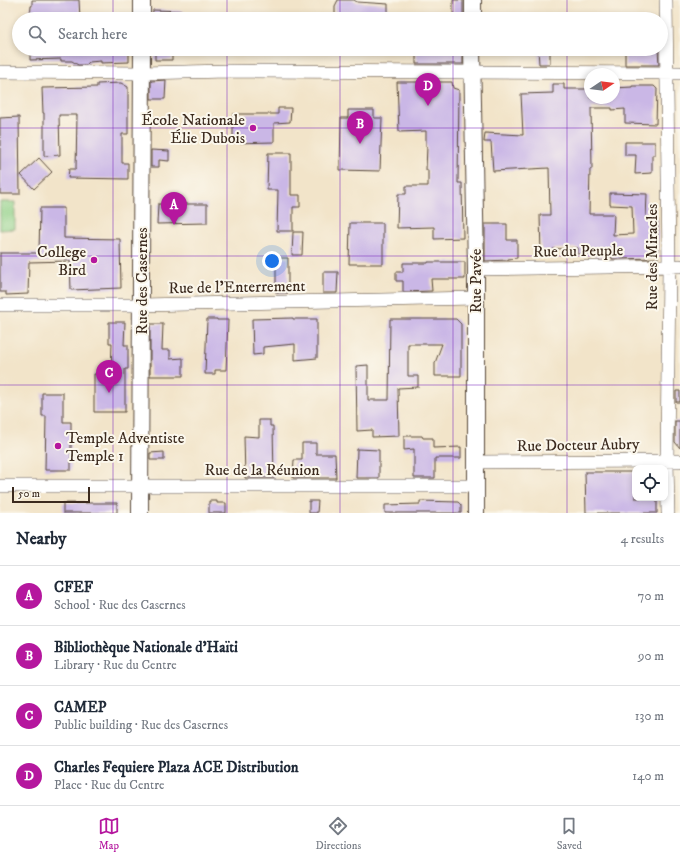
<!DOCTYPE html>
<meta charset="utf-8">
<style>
:root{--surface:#fff;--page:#f6f6f7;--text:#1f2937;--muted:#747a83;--line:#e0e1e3;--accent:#b5179e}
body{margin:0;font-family:"IM FELL DW Pica",serif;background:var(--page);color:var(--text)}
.controls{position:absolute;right:12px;bottom:12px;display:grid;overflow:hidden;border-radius:8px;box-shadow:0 2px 6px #0003}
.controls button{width:36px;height:36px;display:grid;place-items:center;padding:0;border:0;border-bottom:1px solid var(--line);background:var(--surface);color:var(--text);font:20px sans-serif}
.compass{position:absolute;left:584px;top:68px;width:36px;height:36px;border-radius:50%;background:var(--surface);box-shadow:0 2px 6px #0003;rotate:77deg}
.scale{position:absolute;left:12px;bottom:10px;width:78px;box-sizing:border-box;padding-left:4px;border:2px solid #3b2a1e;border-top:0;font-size:11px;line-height:14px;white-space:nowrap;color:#3b2a1e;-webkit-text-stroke:3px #fbf7ec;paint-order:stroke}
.you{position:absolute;left:272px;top:261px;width:14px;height:14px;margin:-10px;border:3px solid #fff;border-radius:50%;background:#1a73e8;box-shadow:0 0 0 6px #1a73e833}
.badge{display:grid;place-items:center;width:26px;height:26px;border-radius:50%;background:var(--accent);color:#fff;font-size:13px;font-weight:700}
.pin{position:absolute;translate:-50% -33px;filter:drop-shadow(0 1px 2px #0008)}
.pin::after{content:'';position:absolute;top:21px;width:14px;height:12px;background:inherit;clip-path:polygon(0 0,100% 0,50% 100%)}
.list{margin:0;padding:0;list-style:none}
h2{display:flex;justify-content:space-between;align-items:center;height:52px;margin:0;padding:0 16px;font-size:17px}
h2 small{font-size:13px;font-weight:400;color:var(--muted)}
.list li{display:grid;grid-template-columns:26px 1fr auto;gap:12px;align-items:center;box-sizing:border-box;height:60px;padding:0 16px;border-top:1px solid var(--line)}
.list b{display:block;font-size:15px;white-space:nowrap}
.list p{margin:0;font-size:13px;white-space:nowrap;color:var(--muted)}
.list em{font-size:13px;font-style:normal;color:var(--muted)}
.icon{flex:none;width:22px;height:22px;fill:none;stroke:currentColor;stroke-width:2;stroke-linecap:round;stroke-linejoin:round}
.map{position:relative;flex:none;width:680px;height:513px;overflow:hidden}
.search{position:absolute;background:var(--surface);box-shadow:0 2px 6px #0003;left:12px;right:12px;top:12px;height:44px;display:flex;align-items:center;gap:10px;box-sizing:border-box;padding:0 14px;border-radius:22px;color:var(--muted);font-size:15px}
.sheet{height:292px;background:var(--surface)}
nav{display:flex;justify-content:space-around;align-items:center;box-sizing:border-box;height:56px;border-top:1px solid var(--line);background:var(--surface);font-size:11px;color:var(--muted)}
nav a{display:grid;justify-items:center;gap:2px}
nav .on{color:var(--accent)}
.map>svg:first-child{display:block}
.green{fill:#90d088;stroke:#667d53}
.building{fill:#cab7e6}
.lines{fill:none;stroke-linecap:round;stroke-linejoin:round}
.minor-casing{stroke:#564638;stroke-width:14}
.major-casing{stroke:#564638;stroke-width:18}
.minor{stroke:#fff;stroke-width:13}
.major{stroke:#fff;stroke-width:16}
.grid{fill:none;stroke:#7b2cbf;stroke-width:1;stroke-opacity:0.55}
.poi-dot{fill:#b5179e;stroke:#fbf7ec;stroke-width:1.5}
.labels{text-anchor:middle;stroke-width:4;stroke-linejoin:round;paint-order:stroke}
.poi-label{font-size:16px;fill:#3b2a1e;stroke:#fbf7ec;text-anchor:end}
.street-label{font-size:16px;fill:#3b2a1e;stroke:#fbf7ec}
</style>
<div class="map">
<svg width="680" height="513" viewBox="0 0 680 513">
<rect width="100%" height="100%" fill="#fbf7ec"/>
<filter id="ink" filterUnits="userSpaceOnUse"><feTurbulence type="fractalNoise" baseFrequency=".025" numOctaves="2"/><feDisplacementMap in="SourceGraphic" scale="8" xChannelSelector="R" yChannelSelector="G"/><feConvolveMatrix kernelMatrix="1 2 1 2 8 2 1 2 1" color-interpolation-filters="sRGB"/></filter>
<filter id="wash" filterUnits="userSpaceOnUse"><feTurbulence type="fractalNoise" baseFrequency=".012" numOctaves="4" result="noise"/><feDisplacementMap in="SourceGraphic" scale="16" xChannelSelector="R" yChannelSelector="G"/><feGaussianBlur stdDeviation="0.9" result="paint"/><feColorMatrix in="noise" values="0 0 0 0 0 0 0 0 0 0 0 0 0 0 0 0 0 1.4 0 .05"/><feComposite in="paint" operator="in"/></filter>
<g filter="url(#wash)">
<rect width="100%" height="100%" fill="#f2e4c9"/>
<path class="green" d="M0,202H15V229L0,230Z"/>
<g id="blocks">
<path class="building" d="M32,0H79L80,19H30L31,6H32Z
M338,0H354L357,2L388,4V19H335V6Z
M453,0H463V19H453Z
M153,10L183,11V19H152Z
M30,49H129V62L101,63V61L89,62L86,65H78L72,61H61V59L30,60Z
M155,49H172V60H155Z
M416,49H463V64H416Z
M538,49H550V64H539Z
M625,49H658L659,65H625Z
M166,80L165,99H151V81Z
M397,82H452L453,88L459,90L458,183H462L463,238L434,239V227L397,228L398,194H406V186H428V170H426L427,146H426V131L399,132Z
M121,83L128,87V134H122V163H128V179L68,178L69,169H76L77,115H59L60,155L44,156V113H43L42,88L97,87V84Z
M553,84H564V89H590V98H614V88L632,87V86H654L657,89L656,124L625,123V109L612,110V108H591L592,169H590L589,214H614L613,235L633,234L632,206L610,205V193L647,194L646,219H658V258L612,259V256L595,257V254L578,255V248L553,249V255H541L540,215H550L549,168L493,171L491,142H484L485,133L523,135L521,94L553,93Z
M278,108H291L290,122L274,123V142L233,143V114H278Z
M348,110H374V118H382L380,171L340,170L341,118H348Z
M19,117L20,194H0V118Z
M625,142H655V155H652V173L635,174L636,155H625Z
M151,150L169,151V161L159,160V167H151Z
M268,153H291V195H300V207H293V231H277L278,190H267Z
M39,158L52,172L34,189L21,175Z
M158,204H207V223L157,224Z
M40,208H64V238L120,239L121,288L71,290L70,261L29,262L28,294L6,295V292H0V253H39Z
M350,223H383V264H349Z
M485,224H507V240H517V258L508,259V260L485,261Z
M293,232H303L302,255H292Z
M276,258H288V293H276Z
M428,262H465V279H431L432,291L403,292V281H396V272H403V263H428Z
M323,272H338L337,293H323Z
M293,318V319H317V358L295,360V344L263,347V354L253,355L252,319Z
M207,319H217V320H228L226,370H215V374H205Z
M390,319H456L461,324V376H435V363L442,344H408V376H418V387L398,388L399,436L372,437V430L357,431L356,366L368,365V400H389Z
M109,322H125L124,345H128V369H125V412H94V374H111L112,343H109Z
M150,324H163L162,350H170V359L183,358V376H150Z
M676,391H680V402H676Z
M42,393H63V422H71V470H45L46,416H42Z
M259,420H270V426H273L274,478H245L244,436L259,437Z
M675,421H680V448L675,442Z
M404,436H422L423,438H433V448L461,447V458H435V478H414V449L404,450Z
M302,443H316V454H335L336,478H293L294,460H302Z
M357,449L379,450V478H356Z
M164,452V460H150V453Z
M585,472H635V498H657V513H586Z
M209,501H217V503H226V513H209Z
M309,501H318L317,513H309Z
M420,501L458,502L461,505V513H385V505L420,504Z
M63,503H117V513H63Z"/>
</g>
</g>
<g filter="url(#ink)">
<use href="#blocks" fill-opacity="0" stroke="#564638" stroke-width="1"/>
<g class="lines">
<defs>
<path id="minor" d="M666,0L669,266L667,460L668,513
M0,72L142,73L227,71L680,73
M476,269L680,266
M0,305H141L476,298
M476,462L680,461
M0,486H476"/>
<path id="major" d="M142,19V0
M473,19V0
M472,49L476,269V513
M140,513L142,49"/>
</defs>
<use href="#minor" class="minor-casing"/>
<use href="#major" class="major-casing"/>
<use href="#minor" class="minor"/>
<use href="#major" class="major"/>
</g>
</g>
<path class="grid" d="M113,0V19M227,0V19M340,0V19M453,0V19M567,0V19M113,49V513M227,49V513M340,49V513M453,49V513M567,49V513M0,128H680M0,256H680M0,385H680"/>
<g class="poi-dot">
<circle cx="253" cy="128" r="4"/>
<circle cx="94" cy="260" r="4"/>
<circle cx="58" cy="446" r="4"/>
</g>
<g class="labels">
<g class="poi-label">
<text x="245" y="125">École Nationale<tspan x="245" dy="18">Élie Dubois</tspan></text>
<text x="86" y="257">College<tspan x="86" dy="18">Bird</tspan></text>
<text x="66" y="443" text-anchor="start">Temple Adventiste<tspan x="66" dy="18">Temple 1</tspan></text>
</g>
<g class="street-label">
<text transform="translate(578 250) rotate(-1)" y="6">Rue du Peuple</text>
<text transform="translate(651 257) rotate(-90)" y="6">Rue des Miracles</text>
<text transform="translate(141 281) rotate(-90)" y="6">Rue des Casernes</text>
<text transform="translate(475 281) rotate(-90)" y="6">Rue Pavée</text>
<text transform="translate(237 286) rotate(-1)" y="6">Rue de l'Enterrement</text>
<text transform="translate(578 444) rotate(-1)" y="6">Rue Docteur Aubry</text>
<text x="262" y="475">Rue de la Réunion</text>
</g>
</g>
</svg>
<div class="controls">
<button><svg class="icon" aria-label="locate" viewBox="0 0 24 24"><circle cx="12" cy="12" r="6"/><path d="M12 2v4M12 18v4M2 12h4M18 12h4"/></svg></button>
</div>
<svg class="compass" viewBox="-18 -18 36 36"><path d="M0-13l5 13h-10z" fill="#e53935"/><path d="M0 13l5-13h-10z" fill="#747a83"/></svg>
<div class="scale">50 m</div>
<div class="you"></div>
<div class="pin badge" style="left:174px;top:225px">A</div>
<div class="pin badge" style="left:360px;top:144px">B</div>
<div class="pin badge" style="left:109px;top:393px">C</div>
<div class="pin badge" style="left:428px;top:106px">D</div>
<div class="search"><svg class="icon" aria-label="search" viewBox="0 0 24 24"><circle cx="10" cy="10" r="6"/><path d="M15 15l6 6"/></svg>Search here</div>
</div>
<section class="sheet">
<h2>Nearby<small>4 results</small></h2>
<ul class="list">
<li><span class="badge">A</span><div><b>CFEF</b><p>School · Rue des Casernes</p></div><em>70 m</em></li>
<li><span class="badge">B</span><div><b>Bibliothèque Nationale d’Haïti</b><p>Library · Rue du Centre</p></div><em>90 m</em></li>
<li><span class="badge">C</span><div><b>CAMEP</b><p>Public building · Rue des Casernes</p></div><em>130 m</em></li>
<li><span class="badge">D</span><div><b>Charles Fequiere Plaza ACE Distribution</b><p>Place · Rue du Centre</p></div><em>140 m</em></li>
</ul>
</section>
<nav>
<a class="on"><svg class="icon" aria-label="map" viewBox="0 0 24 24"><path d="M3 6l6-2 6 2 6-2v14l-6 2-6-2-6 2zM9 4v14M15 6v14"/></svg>Map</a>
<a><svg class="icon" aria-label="directions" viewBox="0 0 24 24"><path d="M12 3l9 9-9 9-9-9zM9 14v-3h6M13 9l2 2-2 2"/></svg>Directions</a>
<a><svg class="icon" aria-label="saved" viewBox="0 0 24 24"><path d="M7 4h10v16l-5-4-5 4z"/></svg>Saved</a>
</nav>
